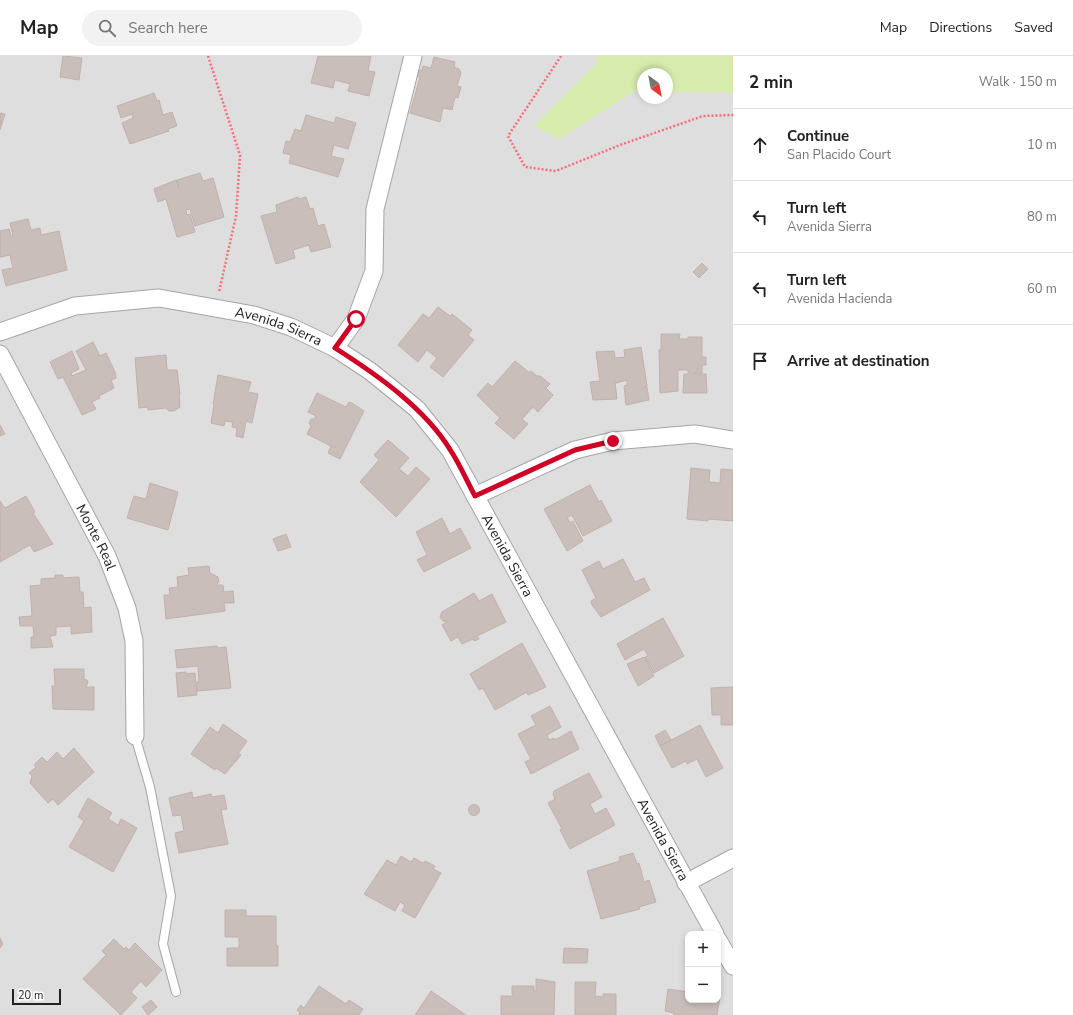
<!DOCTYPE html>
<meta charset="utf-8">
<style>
:root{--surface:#fff;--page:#f2f2f2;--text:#222;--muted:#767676;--line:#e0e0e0}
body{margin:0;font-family:"Nunito Sans",sans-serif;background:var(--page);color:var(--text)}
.controls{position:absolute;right:12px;bottom:12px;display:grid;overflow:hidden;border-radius:8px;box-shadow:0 2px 6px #0003}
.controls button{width:36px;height:36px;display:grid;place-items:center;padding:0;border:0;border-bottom:1px solid var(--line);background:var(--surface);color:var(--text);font:20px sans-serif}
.compass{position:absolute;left:637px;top:12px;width:36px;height:36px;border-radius:50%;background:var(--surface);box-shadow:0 2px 6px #0003;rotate:148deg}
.scale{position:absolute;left:12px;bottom:10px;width:49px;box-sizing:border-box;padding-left:4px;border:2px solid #212121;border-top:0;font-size:11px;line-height:14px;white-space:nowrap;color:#212121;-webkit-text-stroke:3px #fff;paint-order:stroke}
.stop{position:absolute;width:12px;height:12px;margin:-9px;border:3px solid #d10025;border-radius:50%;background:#fff}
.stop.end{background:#d10025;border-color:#fff;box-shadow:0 1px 4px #0008}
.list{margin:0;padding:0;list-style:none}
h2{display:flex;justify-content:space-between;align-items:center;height:52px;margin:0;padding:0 16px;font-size:17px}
h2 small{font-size:13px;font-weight:400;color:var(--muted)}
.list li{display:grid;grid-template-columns:26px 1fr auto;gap:12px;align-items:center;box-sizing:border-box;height:72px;padding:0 16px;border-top:1px solid var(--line)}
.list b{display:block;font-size:15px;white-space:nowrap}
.list p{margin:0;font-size:13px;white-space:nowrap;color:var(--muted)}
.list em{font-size:13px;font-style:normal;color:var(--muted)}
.icon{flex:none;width:22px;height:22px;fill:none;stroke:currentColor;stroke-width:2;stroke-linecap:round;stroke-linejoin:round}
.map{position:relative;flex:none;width:733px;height:959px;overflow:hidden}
header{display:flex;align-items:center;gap:24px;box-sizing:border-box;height:56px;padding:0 20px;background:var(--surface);border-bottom:1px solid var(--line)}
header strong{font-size:19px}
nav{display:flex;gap:22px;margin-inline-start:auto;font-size:14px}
.search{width:280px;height:36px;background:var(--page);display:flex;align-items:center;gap:10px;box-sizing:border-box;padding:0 14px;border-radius:22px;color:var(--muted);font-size:15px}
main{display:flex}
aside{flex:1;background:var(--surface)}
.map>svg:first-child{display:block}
.residential{fill:#dfdede;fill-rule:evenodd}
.grass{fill:#d7ecac}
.building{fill:#c9beba;stroke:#c3b0a9}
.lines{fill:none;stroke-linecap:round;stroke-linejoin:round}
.lane-casing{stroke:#a5a5a5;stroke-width:10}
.street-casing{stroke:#a5a5a5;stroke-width:19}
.path{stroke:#fd6c77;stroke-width:2.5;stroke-dasharray:2 2;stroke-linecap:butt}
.lane{stroke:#fff;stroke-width:8}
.street{stroke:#fff;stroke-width:17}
.route{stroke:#d10025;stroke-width:5}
.labels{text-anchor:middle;stroke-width:3;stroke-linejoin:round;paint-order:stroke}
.street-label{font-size:14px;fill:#212121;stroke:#fff}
</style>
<header>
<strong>Map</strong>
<div class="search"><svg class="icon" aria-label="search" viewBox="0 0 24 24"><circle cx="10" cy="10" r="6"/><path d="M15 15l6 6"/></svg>Search here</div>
<nav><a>Map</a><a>Directions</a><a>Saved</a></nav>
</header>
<main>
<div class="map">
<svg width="733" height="959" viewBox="0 0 733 959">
<rect width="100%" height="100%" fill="#f1ece7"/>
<path class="residential" d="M0,0H733V959H0ZM643,18H667V42H643ZM688,878H718V944H688Z"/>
<path class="grass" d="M598,0H733V37L667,36V18H643V35H635L559,83L534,70L595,9Z"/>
<path class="building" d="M63,0L82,2L79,24L60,21Z
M318,0H371L368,15L375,16L369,40L348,35L350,28L335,24L333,32L311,27Z
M434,1L455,6L454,11L459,13L461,17L457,30L461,31L458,42L455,41L452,54L443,52L440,66L410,57L420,21L417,20L419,14L422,15L423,10L431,12Z
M154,37L157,45L159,44L163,59L172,56L177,70L168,73L169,75L130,88L122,67L133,62L132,58L121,62L117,50Z
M0,57L5,58L0,74Z
M306,59L334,67L336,61L356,67L348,93L334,89L331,100L344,103L338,121L289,107L291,99L283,97L286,85L290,86L295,73L301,75Z
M200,117L203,125L213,122L224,161L195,170L190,153L186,154L187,159L190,158L195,176L177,181L166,143L158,146L154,133L176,124L179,132L177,124Z
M298,141L299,143L306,141L310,153L313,152L318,170L324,168L331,191L311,196L309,189L293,194L295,202L276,208L261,160L277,156L276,149Z
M28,163L31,174L40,172L41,179L59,175L67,214L6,230L2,214L13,212L10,199L0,201V175L9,173L11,180H13L10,167Z
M702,207L708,213L699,222L693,216Z
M438,251L450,260L452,258L472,274L468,279L474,284L443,321L430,311L437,302L427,294L418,306L398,289L423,258L429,262Z
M661,278H680L679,283H688V281H702V301H706V309H702V317H694V318H706L707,337H683L684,318H688V314H678V335L660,337L659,294H661Z
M93,286L100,300L106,297L115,316L116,322L111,324L114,332L99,340L100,342L92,346L96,353L82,359L63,321L58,323L50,306L72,295L79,313L71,317L72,320L86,314L76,295Z
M641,291L647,330L643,331V332L647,331L649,344L626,349L624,330L627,329V324L616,327L615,326L617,343L593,344L590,326L600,325L596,296L614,295L615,302L625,301L624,294Z
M166,299L167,314H177L180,338H179L180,351L174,355H169L166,352L148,354V351L139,352L135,302Z
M515,305L530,317L531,315L537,320H540L550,328L546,332L553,339L538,356L533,351L522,363L528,368L514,383L495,367L500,362L477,339L488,327L492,331Z
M218,319L251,326L248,336L258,338L252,367L246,365L243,382L236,380L237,372L232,371L233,366L225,365L224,370L211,367L214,349L213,348Z
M317,337L346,351L349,346L352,347L364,355L340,403L328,397L331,390L307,378L311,370L309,367L311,363H314L316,360L308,356Z
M0,369L5,378L0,380Z
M388,384L409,402L399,413L408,420L416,411L430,423L396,461L360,426L379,404L374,399Z
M691,412L710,414L709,426L720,427L721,413L733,414V465L708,463V465L687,463Z
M150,427L178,436L168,474L127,462L134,440L146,443Z
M590,429L599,446L601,444L612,465L583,480L572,459L567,461L570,467L573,465L583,485L567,495L544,453Z
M26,440L35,456L33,457L53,488L34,496L30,489L0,506V445L5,452Z
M442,462L450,478L460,472L471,492L424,516L417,504L427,499L416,476Z
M286,478L291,491L278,495L273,483Z
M623,503L635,526L644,522L650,534L601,561L592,549L591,545L596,542L582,514L599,505L603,513Z
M209,510L210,517L218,521L219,526L216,529H223L224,536L233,535L234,547H224L225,555L166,563L164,539H170L169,532L178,531L177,521L189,519L188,512Z
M55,519H63V522L79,521L80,536H83L84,552L91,551L92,576L71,578V570L56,571V579L50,580L53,591L31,592V581H34L33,570H20L19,561L32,560L30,530L41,529V523L55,522Z
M474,537L479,545L492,538L506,566L477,580L479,583L474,585L473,583L462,588L458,581L451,585L442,569L447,566L443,565L440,561L442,556Z
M663,562L684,600L654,617L645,601L648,600L644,593L625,604L617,588Z
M522,587L546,631L528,639L527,636L495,654L483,632L479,634L470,618Z
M217,590L218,592L226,591L231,632L197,635V626H199L198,610L177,612L175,594Z
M644,601L654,620L638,630L627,608Z
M54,613H84V623L87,624L88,626L86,631H94V654L53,653L52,630H55Z
M186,616V618L195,617L197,639L178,641L176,617Z
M733,631V669H721V659H712L711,632Z
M550,650L561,671L547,679L549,684L554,682L555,684L571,675L579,693L531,718L525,706L531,703L518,678L536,669L531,660Z
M223,668L247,685L238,698L241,699L225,718L216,712L215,714L191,698L210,671L218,677Z
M700,669L723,712L706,721L697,703L687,708L686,705L672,712L660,690Z
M665,674L671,684L660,690L655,680Z
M74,692L94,716L58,749L53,743L48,747L30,727L32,720L29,717L36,711L34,709L42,701L47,706L57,696L63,703Z
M589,717L602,741L590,748L595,758L606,752L615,769L570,793L560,774L562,773L548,747L555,743L553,738L554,735Z
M192,736L193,742L211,738L212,741L224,739L227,753L221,754L228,788L179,797L175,777L184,775L181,759L173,760L169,742Z
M88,742L112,757L108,763L118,769L121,763L137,772L113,816L69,791L84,765L78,761Z
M468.5 754a5.5 5.5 0 1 1 11 0a5.5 5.5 0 1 1-11 0Z
M633,797L637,808L639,807L644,826L649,824L656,846L639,851L640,853L601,863L587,815L620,805L619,801Z
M401,800L411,806L414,802L423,807L425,805L435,810L433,813L441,817L415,862L402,855L405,849L400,846L395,855L364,838L387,804L396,809Z
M225,854H246V860H276V889L278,890V910H227V892H239V881H225Z
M0,882L3,888L0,892Z
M114,883L124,893L126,891L129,894L135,887L162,914L146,931L141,925L131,936L137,942L121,959L83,923L106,899L102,895Z
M564,892L588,893L587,907H563Z
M536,923L555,926L554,959H501V940H514L512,938V930H534V935H536Z
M575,926H596L595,940L603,941V938H616V959H575Z
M319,930L346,948L349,944L363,953L359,959H298L300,957L297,954L301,949L304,952Z
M668,933L688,936V944H718V940L720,941L717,959H674V957L665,955Z
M431,935L466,959H415Z
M151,944L157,951L148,959L142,951Z"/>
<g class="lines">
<defs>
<path id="lane" d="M135,680L150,731L171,840L163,888L176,936"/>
<g id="street">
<path id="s1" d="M0,276L75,250L159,242L254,259L291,271L335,292L370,315L417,353L450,394L715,878"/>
<path d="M335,292L356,263L374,215L375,153L413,0"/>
<path id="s2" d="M0,298L107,500L127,552L134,585L135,680"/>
<path d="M475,440L575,394L613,385L695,378L733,384"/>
<path d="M686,827L733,802"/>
<path d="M718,884L733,910"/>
</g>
</defs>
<use href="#lane" class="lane-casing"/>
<use href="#street" class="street-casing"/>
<path class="path" d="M208,0L240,99L236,160L219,236
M561,0L508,80L525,111L556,115L620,89L703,60L733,59"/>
<use href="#lane" class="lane"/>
<use href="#street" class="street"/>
</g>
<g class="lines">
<path class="route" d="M356,263L335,292C376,318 425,352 451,395C460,409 467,425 475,440L575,394L613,385"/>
</g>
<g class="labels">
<g class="street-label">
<text dy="5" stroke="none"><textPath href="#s1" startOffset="287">Avenida Sierra</textPath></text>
<text dy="5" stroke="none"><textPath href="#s2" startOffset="207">Monte Real</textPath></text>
<text dy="5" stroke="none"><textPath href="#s1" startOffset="623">Avenida Sierra</textPath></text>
<text dy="5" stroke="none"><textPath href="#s1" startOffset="947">Avenida Sierra</textPath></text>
</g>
</g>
</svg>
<div class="controls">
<button>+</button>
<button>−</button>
</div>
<svg class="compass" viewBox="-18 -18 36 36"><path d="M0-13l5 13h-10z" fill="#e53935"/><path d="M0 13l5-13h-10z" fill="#767676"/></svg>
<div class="scale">20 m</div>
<div class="stop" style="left:356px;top:263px"></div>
<div class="stop end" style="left:613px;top:385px"></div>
</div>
<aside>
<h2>2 min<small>Walk · 150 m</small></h2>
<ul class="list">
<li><svg class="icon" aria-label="ahead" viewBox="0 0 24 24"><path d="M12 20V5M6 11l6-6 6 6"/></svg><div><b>Continue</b><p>San Placido Court</p></div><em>10 m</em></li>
<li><svg class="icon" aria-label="left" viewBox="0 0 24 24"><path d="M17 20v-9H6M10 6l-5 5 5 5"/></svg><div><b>Turn left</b><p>Avenida Sierra</p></div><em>80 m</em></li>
<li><svg class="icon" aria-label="left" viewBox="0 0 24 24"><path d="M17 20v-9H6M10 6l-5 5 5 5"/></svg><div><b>Turn left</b><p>Avenida Hacienda</p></div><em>60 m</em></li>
<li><svg class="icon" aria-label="arrive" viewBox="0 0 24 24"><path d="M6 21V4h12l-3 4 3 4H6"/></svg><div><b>Arrive at destination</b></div></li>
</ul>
</aside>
</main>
